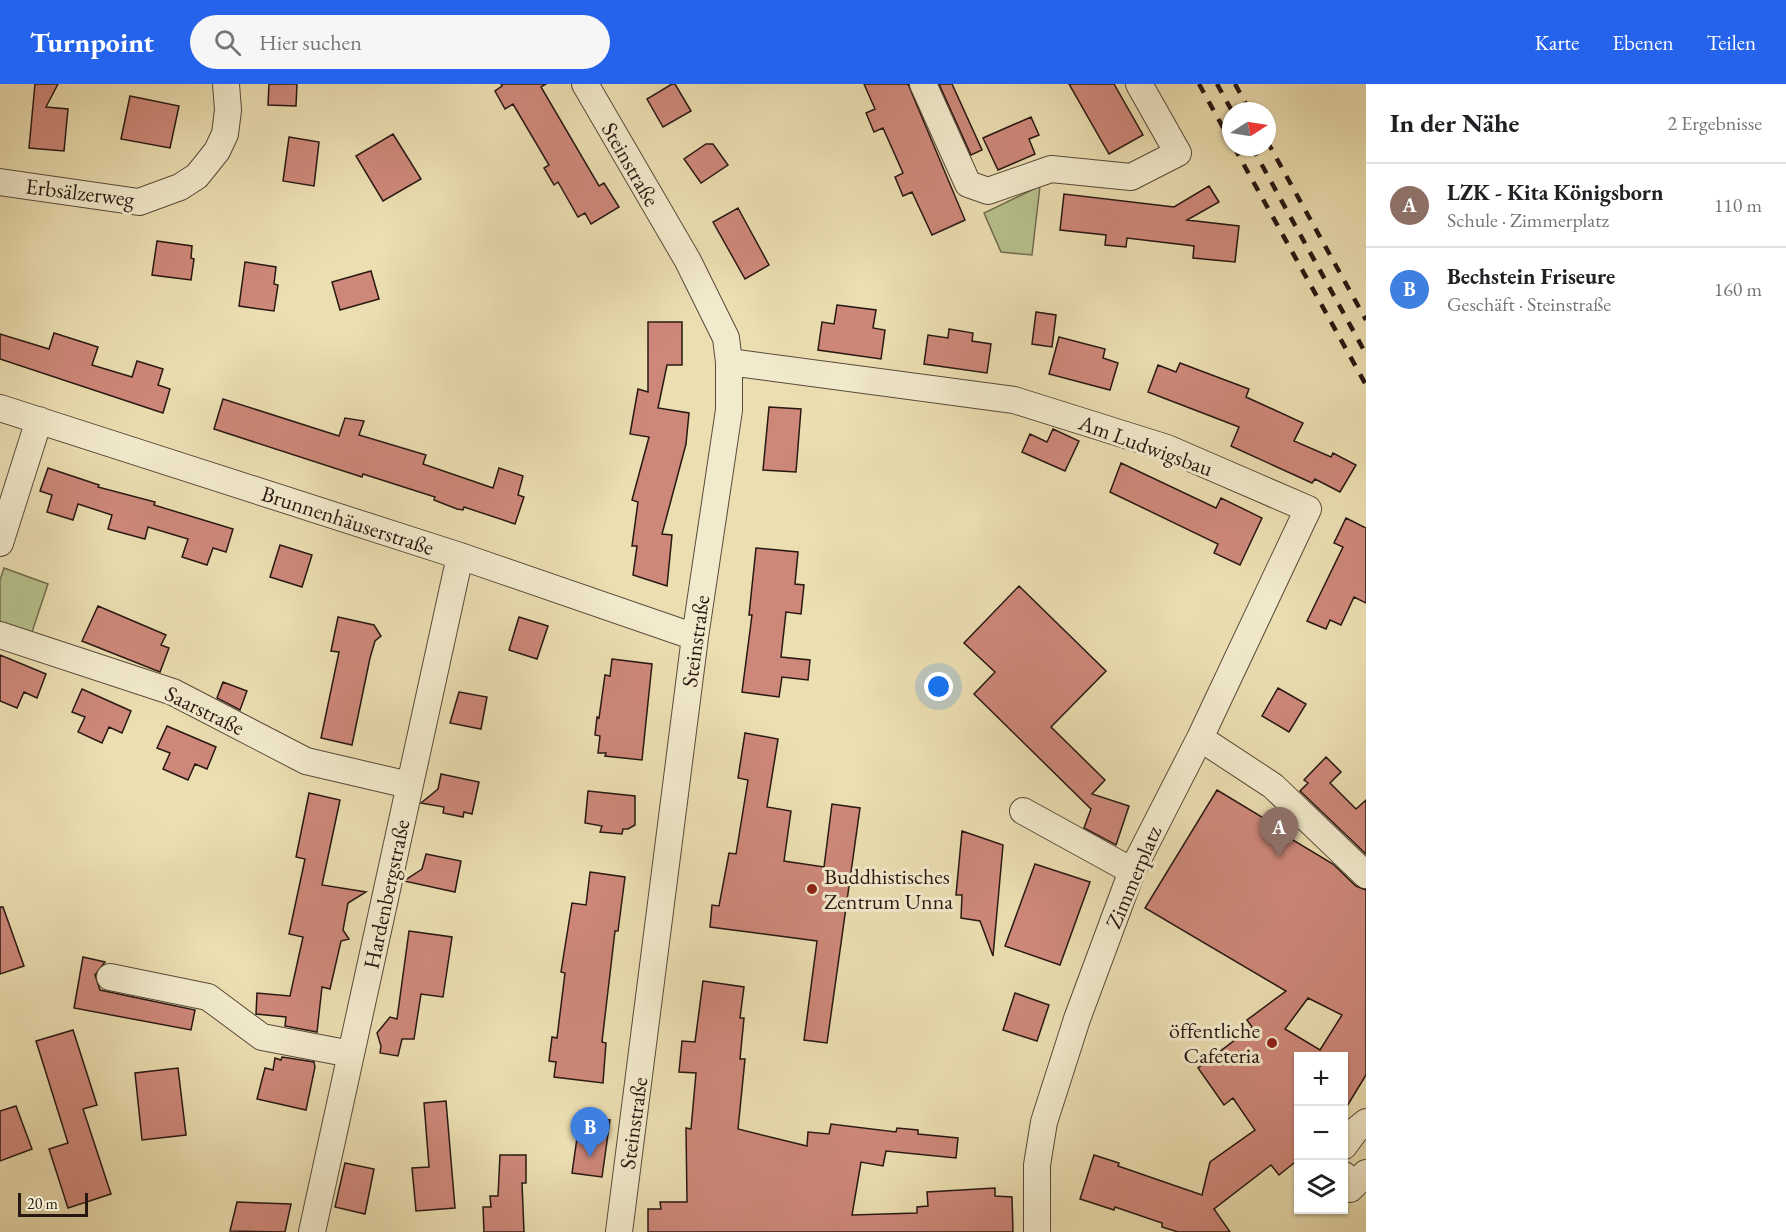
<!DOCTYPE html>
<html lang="de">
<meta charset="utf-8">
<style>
:root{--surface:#fff;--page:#f6f6f6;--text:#202124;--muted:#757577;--line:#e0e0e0;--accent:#2563eb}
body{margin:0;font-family:"EB Garamond",serif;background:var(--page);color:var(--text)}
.controls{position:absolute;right:18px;bottom:18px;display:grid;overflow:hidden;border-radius:0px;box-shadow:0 2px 4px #0004}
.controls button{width:54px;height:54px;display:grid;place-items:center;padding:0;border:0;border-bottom:2px solid var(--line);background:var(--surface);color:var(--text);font:30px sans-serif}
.compass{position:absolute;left:1222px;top:18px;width:54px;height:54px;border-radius:50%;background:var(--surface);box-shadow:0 2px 4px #0004;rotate:78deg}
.scale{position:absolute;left:18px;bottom:15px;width:70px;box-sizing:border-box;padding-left:6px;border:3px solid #281812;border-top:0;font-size:16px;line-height:21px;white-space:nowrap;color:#281812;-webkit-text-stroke:4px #f2eacc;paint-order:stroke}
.you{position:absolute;left:939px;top:603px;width:21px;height:21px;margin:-15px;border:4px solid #fff;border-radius:50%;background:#1a73e8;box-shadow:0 0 0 9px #1a73e833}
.badge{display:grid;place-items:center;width:39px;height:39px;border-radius:50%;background:var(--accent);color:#fff;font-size:20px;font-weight:700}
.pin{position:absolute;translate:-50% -50px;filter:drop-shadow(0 2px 3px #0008)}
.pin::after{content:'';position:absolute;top:32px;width:21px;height:18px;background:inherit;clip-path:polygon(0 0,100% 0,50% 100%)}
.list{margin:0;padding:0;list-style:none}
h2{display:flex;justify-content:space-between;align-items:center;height:78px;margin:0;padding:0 24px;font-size:26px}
h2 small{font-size:20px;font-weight:400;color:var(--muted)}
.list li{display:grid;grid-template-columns:39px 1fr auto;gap:18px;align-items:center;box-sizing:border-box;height:84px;padding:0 24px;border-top:2px solid var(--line)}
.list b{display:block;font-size:22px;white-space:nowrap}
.list p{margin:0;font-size:20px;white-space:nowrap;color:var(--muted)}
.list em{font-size:20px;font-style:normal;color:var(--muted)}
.icon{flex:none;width:33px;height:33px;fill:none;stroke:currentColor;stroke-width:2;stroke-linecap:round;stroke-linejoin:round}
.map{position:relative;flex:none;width:1366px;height:1148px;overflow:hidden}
header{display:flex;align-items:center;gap:36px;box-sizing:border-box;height:84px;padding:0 30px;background:var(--accent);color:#fff}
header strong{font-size:28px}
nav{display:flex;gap:33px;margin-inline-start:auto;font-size:21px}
.search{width:420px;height:54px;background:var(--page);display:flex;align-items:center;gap:15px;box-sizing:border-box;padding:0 21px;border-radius:33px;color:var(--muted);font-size:22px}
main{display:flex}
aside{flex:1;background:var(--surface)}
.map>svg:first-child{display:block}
.green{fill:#b7c18c;stroke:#706c4f;stroke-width:1.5}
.building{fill:#ce887a;stroke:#281812;stroke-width:1.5;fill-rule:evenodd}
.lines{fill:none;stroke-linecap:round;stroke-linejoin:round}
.minor-casing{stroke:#594a3a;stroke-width:28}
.minor{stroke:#f2eacc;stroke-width:26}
.rail{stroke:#281812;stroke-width:4.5;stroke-dasharray:10 10;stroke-linecap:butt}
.poi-dot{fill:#8f2418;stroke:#f2eacc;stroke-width:2}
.labels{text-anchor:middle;stroke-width:6;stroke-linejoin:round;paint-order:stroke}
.street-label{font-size:22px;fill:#281812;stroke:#f2eacc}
.poi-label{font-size:22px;fill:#281812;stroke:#f2eacc;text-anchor:start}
</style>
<header>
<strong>Turnpoint</strong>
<div class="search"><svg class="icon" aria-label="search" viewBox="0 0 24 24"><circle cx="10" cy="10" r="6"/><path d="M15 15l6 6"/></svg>Hier suchen</div>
<nav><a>Karte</a><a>Ebenen</a><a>Teilen</a></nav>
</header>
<main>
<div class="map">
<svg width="1366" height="1148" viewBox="0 0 1366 1148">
<rect width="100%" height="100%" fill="#ebdeb1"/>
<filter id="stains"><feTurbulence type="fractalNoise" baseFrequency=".00333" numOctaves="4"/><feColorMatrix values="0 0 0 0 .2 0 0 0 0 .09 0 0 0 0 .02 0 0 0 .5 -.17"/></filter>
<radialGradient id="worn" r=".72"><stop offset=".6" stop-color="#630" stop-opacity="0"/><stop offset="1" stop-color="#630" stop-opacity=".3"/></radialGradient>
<path class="green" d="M1040,102L1032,171L1001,168L984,129Z
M4,484L48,500L30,554L0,542V496Z"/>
<path class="building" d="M35,0H58L46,23L68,25L64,67L29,64Z
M269,0H297L296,22L268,21Z
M501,0H546L541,3L599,102L604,99L619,123L591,140L585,129L578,133L558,98L554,101L544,84L549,81L513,20L505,25L495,7L502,2Z
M672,0H675L691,27L663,43L647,15Z
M864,0H908L965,136L932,151L912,108L903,112L895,93L903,89L883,44L874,48L866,29L875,25Z
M939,0H952L982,66L971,71Z
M1069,0H1114L1143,51L1109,70Z
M130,12L179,22L170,64L121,55Z
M1031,33L1039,51L1029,55L1035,70L998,86L983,54Z
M393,50L421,95L383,117L356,72Z
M289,53L319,58L314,102L283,97Z
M706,60H713L728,81L701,99L684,75Z
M1209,102L1219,118L1187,136L1239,142L1235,178L1193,174L1194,162L1127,154L1126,163L1105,161L1106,151L1060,146L1064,110L1174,123Z
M738,124L769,181L745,195L713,138Z
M157,157L192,162L191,174L194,175L191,196L152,191Z
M245,178L276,183L274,200L278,201L274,227L239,222Z
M371,187L379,215L340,226L332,198Z
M837,221L876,226L873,244L885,246L881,275L818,266L822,238L834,240Z
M1036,228L1056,231L1052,263L1032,260Z
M648,238H682V281H667L658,324L689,329L686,360L662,450L672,451L667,502L633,491L637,462H632L638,418L632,416L649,353L630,350L638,305L648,308Z
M949,245L973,249L972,257L991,260L987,289L924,280L928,251L948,254Z
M54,249L98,263L92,281L132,293L137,277L163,285L158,301L170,305L163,329L0,275V250L49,265Z
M1059,253L1105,265L1103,274L1118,279L1110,306L1049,290Z
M1180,279L1249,305L1246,313L1303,339L1294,357L1331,373L1333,369L1356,381L1340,408L1315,395L1312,399L1231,362L1239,343L1148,308L1158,281L1176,288Z
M223,315L339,352L345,334L364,337L359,351L426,371L423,380L493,404L499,384L523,392L518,411L524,413L515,440L464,423L463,426L457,425L434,416L435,413L363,390L362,393L214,345Z
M769,323L801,325L796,388L763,386Z
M1053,345L1079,357L1065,387L1022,368L1030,350L1047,358Z
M1121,379L1216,424L1221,414L1262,434L1240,481L1214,469L1218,460L1110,408Z
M48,384L99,401L98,403L155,418L154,421L233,445L226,468L213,464L207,481L182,473L188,455L148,443L145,455L108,445L112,431L78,420L73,436L47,428L52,411L40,407Z
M1346,434L1366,444V519L1354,513L1341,541L1330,536L1326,545L1307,537L1343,463L1334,459Z
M280,461L312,471L302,503L270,493Z
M756,464L798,468L795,500L804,501L801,530L786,528L781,573L810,576L808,596L782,593L779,613L742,608L752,531H749Z
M1019,502L1106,587L1051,643L1105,696L1092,710L1129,722L1116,761L1084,744L1091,725L974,610L995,588L964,559Z
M98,522L166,551L161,561L169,564L160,588L82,557Z
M338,533L374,541L381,552L375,557L370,574L352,661L321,654L339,568L331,567Z
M519,533L548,542L537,575L509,566Z
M0,571L46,590L37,614L24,608L17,624L0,617Z
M612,575L652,580L642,676L605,672L606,669H598L600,652L595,651L597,633L599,634L605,591L610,592Z
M223,598L247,607L240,626L217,614Z
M1278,604L1306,620L1289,648L1262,632Z
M82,605L131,627L122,649L109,643L102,659L78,648L85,633L72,628Z
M459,608L487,613L481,645L450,639Z
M167,642L216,663L207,685L195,680L188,696L163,685L170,669L157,664Z
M745,649L778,655L767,723L791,727L784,777L824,783L832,720L860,724L827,959L804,956L817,857L710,843L712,821L719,822L729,769L736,770L748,696L738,694Z
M1326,673L1341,688L1330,699L1356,725L1366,716V770L1300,707L1308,699L1304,696Z
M441,690L479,698L472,730L464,728L463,733L443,729L444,723L421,719L438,705Z
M1217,706L1275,741L1273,744L1333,780L1356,802L1366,806V991L1344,1027V972H1299V1075L1279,1091L1271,1081L1214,1125L1230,1148H1178L1162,1143V1139L1115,1123L1114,1126L1080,1115L1094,1071L1119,1079L1118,1082L1202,1111L1210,1078L1255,1046L1233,1014L1224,1021L1198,984L1252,943L1247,936L1286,907L1145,824ZM1308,914L1342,931L1320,966L1285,945Z
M588,707L635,712V741L628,745H623L622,750L600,748L602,742L585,739Z
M309,709L340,716L322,801L366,808L348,819L343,846L349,855L341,857L330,905L322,903L317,948L285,942L286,933L256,930L257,909L290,912L303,853L289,850L305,775L296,773Z
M962,747L1003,761L993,872L980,837L961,834L962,811H956Z
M426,770L461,777L455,808L404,797L422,785Z
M1035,780L1090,798L1060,881L1005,862Z
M590,788L625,793L618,847H615L602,958L606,959L603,999L554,993L556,978L549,977L552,953L557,954L565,889L561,888L572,819L586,821Z
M0,823H3L24,882L0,890Z
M409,847L452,853L443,913L421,910L414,955H402L398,972L380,969L381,962L377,949L390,933L397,935Z
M83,873L105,878L95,891L100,906L195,926L191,946L74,924Z
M703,897L744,903L740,934H744L740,975H745L738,1045L807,1062L808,1048L829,1050L831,1040L896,1048L897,1044L918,1046V1050L958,1054L956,1074L886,1067L883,1082L861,1078L852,1131L917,1129V1123L928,1122L927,1108L995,1104V1112L1012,1113L1013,1148H648V1125H661L660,1118H687L686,1044L691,1045L696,989L679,988L682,957L695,958Z
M1015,909L1049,921L1037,957L1003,946Z
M73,946L97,1021L83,1025L111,1110L68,1124L49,1065L68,1059L36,957Z
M282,973L314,978L315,983L306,1026L257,1015L265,984L273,986L275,974L281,976Z
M178,984L186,1051L142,1056L135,989Z
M446,1017L455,1124L416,1127L412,1084L429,1083L424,1019Z
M16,1022L32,1065L0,1077V1027Z
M580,1033L610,1036L602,1093L572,1089Z
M500,1071H526V1099H522L524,1148H484L483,1123H491L490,1112H498Z
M345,1079L374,1085L365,1130L335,1123Z
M237,1118L291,1120L285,1148L230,1147Z"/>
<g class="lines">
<defs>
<path id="minor" d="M585,0L688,177L726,254L729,278V326L695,553L619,1148
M923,0L968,100L988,107L1051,85L1131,93L1178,69L1139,0
M0,98L139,118L180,103L197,92L217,67L225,50L228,26L226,0
M729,278L1014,316L1167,364L1308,425L1200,654
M0,324L460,472L695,553
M0,459L39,336
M0,551L173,608L306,677L409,701
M1023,727L1132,787
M110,893L208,913L262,953L351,970
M1344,1062L1355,1047L1366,1038
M1344,1091L1350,1105L1366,1089
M312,1148L460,472
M1037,1148V1081L1044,1038L1077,935L1132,787L1200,654L1273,702L1366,791"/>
</defs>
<use href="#minor" class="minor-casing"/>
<use href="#minor" class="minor"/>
<path class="rail" d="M1199,0L1231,58
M1217,0L1232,27
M1235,0L1250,27
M1267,57L1366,236
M1234,63L1366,301
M1252,63L1366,270"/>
</g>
<g class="poi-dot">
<circle cx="812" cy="805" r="6"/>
<circle cx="1272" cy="959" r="6"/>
</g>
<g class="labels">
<g class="street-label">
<text transform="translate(631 80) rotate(60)" y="8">Steinstraße</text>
<text transform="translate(80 108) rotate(7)" y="8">Erbsälzerweg</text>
<text transform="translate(1146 361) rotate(20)" y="8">Am Ludwigsbau</text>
<text transform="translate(348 436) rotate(18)" y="8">Brunnenhäuserstraße</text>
<text transform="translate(695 557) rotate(-82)" y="8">Steinstraße</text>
<text transform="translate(205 626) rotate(26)" y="8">Saarstraße</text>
<text transform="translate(1133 793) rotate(-67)" y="8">Zimmerplatz</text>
<text transform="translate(386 810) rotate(-78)" y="8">Hardenbergstraße</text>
<text transform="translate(633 1039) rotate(-82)" y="8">Steinstraße</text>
</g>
<g class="poi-label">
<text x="824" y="800">Buddhistisches<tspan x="824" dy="25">Zentrum Unna</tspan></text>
<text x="1260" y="954" text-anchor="end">öffentliche<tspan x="1260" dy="25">Cafeteria</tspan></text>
</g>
</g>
<rect width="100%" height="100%" filter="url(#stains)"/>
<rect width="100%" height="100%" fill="url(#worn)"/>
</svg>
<div class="controls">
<button>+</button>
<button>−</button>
<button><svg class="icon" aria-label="layers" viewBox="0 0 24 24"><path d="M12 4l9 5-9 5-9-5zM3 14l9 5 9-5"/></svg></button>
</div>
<svg class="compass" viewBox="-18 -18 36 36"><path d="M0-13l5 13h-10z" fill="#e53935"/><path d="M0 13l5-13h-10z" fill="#757577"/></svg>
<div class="scale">20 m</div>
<div class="you"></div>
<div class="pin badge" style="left:1279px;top:773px;background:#8d6e63">A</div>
<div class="pin badge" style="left:590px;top:1073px;background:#3f7fe0">B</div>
</div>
<aside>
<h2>In der Nähe<small>2 Ergebnisse</small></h2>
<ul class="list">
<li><span class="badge" style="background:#8d6e63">A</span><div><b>LZK - Kita Königsborn</b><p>Schule · Zimmerplatz</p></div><em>110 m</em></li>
<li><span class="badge" style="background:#3f7fe0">B</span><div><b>Bechstein Friseure</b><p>Geschäft · Steinstraße</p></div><em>160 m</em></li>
</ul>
</aside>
</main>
